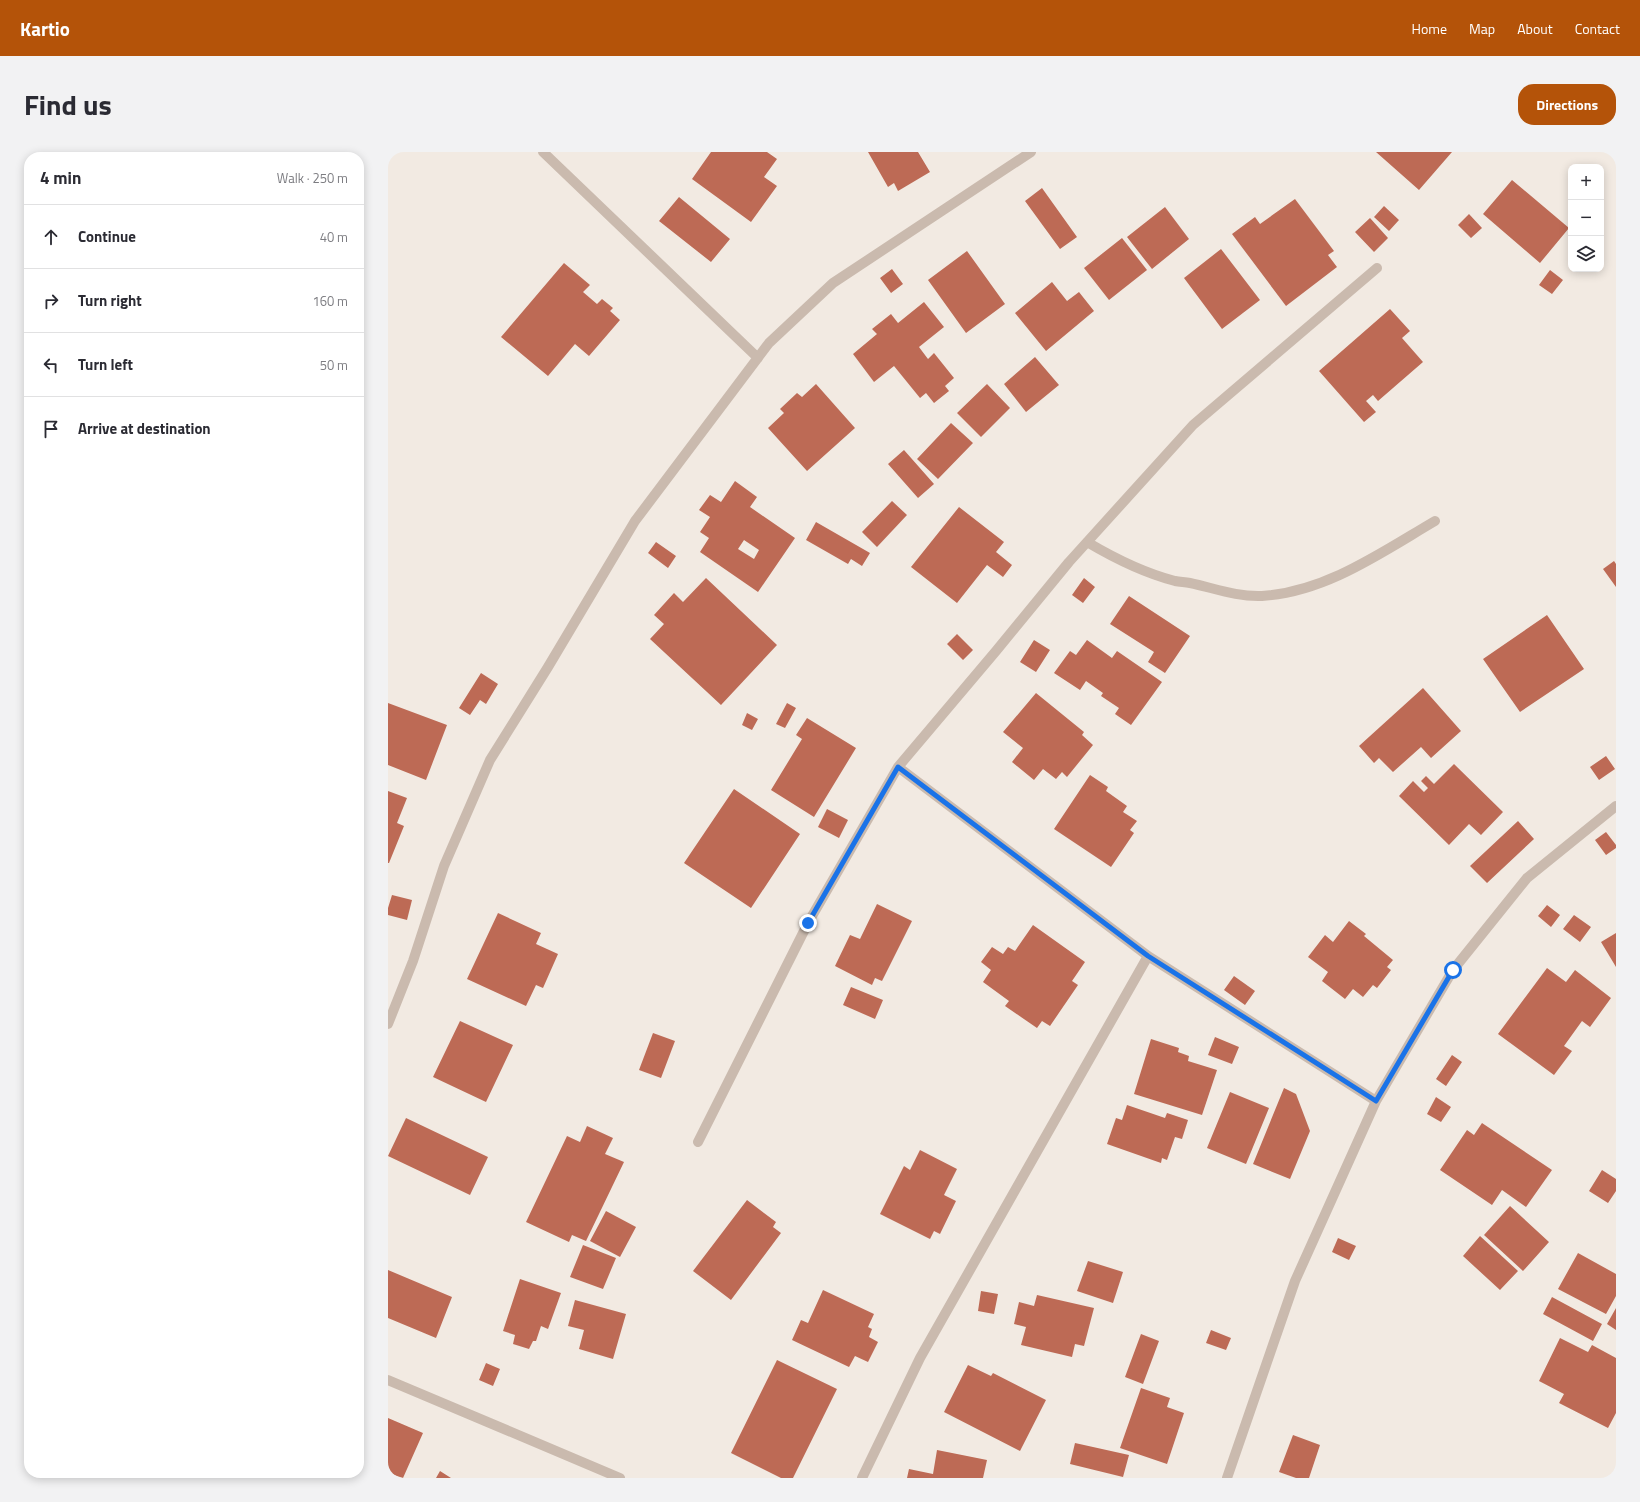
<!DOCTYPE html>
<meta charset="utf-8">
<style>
:root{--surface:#fff;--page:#f2f2f3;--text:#2b2b33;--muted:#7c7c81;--line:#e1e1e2;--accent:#b45309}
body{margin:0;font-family:"Titillium Web",sans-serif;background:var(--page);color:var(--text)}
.controls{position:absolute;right:12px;top:12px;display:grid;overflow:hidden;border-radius:8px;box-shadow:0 2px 10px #0003}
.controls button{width:36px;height:36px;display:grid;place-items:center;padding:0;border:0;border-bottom:1px solid var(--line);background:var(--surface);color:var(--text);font:20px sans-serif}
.stop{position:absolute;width:12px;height:12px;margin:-9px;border:3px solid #1a73e8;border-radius:50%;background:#fff}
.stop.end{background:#1a73e8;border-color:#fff;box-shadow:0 1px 4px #0008}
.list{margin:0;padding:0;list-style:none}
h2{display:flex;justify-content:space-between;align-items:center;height:52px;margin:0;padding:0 16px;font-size:17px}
h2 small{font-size:13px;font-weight:400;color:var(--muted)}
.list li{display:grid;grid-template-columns:26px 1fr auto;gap:12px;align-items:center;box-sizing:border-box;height:64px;padding:0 16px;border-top:1px solid var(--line)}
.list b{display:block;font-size:15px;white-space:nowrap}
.list em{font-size:13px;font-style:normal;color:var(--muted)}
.icon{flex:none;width:22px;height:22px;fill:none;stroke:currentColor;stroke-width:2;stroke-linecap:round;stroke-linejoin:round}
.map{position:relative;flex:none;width:1228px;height:1326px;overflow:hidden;border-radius:16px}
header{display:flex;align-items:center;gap:24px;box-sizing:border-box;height:56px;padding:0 20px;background:var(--accent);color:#fff}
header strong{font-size:19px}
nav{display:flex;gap:22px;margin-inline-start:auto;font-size:14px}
.intro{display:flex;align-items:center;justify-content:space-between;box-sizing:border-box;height:96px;padding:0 24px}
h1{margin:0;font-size:28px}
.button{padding:10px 18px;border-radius:16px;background:var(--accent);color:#fff;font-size:14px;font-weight:700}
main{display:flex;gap:24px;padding:0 24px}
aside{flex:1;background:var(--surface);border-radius:16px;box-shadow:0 2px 10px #0003}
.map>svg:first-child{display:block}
.building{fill:#bd6a55;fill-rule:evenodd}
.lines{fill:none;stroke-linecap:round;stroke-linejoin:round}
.street{stroke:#cabaae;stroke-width:10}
.route{stroke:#1a73e8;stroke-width:5}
</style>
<header>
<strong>Kartio</strong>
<nav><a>Home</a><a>Map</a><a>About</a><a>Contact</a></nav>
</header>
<div class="intro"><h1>Find us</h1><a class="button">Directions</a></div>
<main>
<aside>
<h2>4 min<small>Walk · 250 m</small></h2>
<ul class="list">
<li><svg class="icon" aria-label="ahead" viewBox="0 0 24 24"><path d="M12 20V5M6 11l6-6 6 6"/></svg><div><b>Continue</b></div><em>40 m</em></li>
<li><svg class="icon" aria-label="right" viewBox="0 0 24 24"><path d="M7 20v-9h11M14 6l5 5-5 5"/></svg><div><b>Turn right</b></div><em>160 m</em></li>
<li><svg class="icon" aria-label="left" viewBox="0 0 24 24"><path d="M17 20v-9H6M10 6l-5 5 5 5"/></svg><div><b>Turn left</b></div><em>50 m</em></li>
<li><svg class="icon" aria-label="arrive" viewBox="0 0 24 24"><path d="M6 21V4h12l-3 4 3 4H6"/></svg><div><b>Arrive at destination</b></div></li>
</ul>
</aside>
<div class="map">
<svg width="1228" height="1326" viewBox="0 0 1228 1326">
<rect width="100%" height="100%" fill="#f2eae2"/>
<path class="building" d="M323,0H379L389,7L376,25L389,34L363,70L304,27Z
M480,0H530L542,20L510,39L506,31L500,35Z
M988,0H1064L1031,38Z
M1124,28L1181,76L1152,111L1095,62Z
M654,36L689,85L672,97L637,49Z
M291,45L342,87L323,110L271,69Z
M907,47L946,99L940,103L949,115L898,154L844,82L867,65L872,72Z
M996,54L1011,68L1001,79L986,65Z
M777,55L801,87L764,117L739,85Z
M1081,62L1094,76L1083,86L1070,73Z
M982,66L1000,86L986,100L967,80Z
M734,86L759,118L721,148L696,116Z
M833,97L872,148L834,177L796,126Z
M579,99L617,152L578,181L540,128Z
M176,111L202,133L195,140L209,152L214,147L225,156L222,159L232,168L201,204L187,192L160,224L113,185Z
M504,117L515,132L503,141L492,126Z
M1162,118L1175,128L1164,142L1151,133Z
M664,130L679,149L691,140L706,159L658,199L627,161Z
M536,150L556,175L531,195L540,207L546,201L566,226L557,234L561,239L546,251L538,241L532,246L506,214L486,230L465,202L489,182L484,177L503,162L510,171Z
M1002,157L1022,179L1014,186L1035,210L990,249L985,243L978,249L988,260L976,270L931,219Z
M647,205L671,233L638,260L616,232Z
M428,232L467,276L419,319L380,276L396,261L392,257L409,241L414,245Z
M599,232L622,256L593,285L569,261Z
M563,271L585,291L550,327L529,307Z
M516,298L546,332L530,346L500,312Z
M347,329L369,345L362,355L407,386L370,440L312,400L321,386L312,380L322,365L311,358L322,343L333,350ZM356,388L371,398L366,407L350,397Z
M504,349L519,363L489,395L474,380Z
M571,355L616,390L608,400L624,413L615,425L599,413L569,451L523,415Z
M428,370L482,401L474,414L463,407L460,412L418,388Z
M268,390L288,404L280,416L260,401Z
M1226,409L1228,412V435L1215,417Z
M318,426L389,493L333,553L262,487L276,472L266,463L286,441L295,450Z
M696,426L707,435L695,451L684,443Z
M741,444L802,484L777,521L760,510L766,500L722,472Z
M1159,463L1196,517L1132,560L1095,507Z
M569,482L585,498L575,508L559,492Z
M646,488L662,498L648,520L632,510Z
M699,488L724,506L729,499L774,530L743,573L727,562L731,556L713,544L715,541L698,529L692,538L666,521L682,499L688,503Z
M93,521L110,532L98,552L92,548L82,563L71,556Z
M1035,536L1073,579L1043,606L1033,595L1005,620L991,606L986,611L971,594Z
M648,541L696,580L694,583L705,593L679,625L674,620L668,627L655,617L646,628L624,610L635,596L615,580Z
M0,551L59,573L38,628L0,613Z
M399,551L408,556L397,576L388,572Z
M359,561L370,567L364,578L354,573Z
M419,566L468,596L426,665L383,638L414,587L408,583Z
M1218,604L1227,617L1211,628L1202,615Z
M1066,612L1115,660L1093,683L1081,672L1061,693L1011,644L1025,629L1036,640L1040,636L1033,629L1038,624L1046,632Z
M702,623L720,635L718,639L739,654L735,660L749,669L742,678L746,681L723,715L666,677Z
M346,637L412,682L363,756L296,711Z
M0,639L19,646L9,671L16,674L1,711H0Z
M439,657L460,668L451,686L430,675Z
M1130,669L1146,687L1099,731L1082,714Z
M1218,680L1228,693V696L1218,703L1207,688Z
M4,743L24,748L19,768L0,763V756Z
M489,752L524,769L494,829L487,826L484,833L447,814L462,783L472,787Z
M1159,753L1172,763L1163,775L1150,764Z
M110,761L153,781L148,792L170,802L155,836L148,833L138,854L79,827Z
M1186,763L1203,775L1192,790L1175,777Z
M961,769L978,782L976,784L1005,808L999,815L1003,818L989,836L985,833L975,845L965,837L957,847L934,829L940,820L920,805L937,783L945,790Z
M645,773L697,810L684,829L690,833L662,874L654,869L649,876L617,854L621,849L595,830L603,818L593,810L604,795L615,802L620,795L627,799Z
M1228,781V815L1213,790Z
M1159,816L1178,830L1187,818L1223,846L1202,875L1194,869L1176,894L1184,899L1166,923L1110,882Z
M846,824L867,839L857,853L836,838Z
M463,835L495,848L487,867L455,853Z
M72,869L125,893L98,950L45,925Z
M265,881L287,889L273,926L251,918Z
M827,885L851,895L844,912L820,903Z
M763,887L791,896L790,900L801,904L800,909L829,918L814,963L746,942Z
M1064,903L1074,910L1058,934L1048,927Z
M896,936L908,942L922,979L902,1027L865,1012Z
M842,940L881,956L858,1012L819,996Z
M1048,945L1063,955L1053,970L1039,962Z
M739,953L777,966L779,961L800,968L794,987L787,985L779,1008L774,1006L773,1011L719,992L728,966L734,968Z
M18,966L100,1005L82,1043L0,1004Z
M1094,971L1164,1018L1138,1055L1114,1038L1104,1053L1052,1018L1079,978L1086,983Z
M199,974L225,986L217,1002L236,1010L198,1089L184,1083L181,1090L138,1070L179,984L192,990Z
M532,998L569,1017L556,1043L568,1049L552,1082L546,1079L542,1087L492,1062L516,1014L522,1018Z
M1214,1018L1228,1027V1039L1220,1051L1201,1039Z
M359,1048L388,1070L385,1075L393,1081L343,1148L305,1119Z
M1122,1054L1161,1090L1135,1119L1096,1083Z
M218,1059L248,1075L232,1105L202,1089Z
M1092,1084L1130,1119L1112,1138L1075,1104Z
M950,1086L968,1094L961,1108L944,1100Z
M195,1093L228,1106L215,1137L182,1125Z
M1190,1101L1228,1122V1144L1218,1162L1170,1137Z
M700,1109L735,1120L725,1151L689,1139Z
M0,1118L64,1145L48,1186L0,1166Z
M132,1127L173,1141L160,1177L153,1174L148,1189H145L141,1197L125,1192L127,1183L115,1179Z
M435,1138L486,1162L480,1175L484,1177L481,1185L490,1190L480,1210L467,1204L461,1215L404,1188L413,1168L420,1171Z
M593,1139L610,1142L606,1162L590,1159Z
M649,1143L706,1156L696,1194L687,1192L684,1205L633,1193L638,1175L626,1172L631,1150L646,1154Z
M1164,1145L1214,1172L1205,1189L1155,1162Z
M187,1148L238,1162L225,1207L191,1197L196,1178L180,1174Z
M1228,1156V1178L1219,1172Z
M823,1178L843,1186L838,1198L818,1191Z
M753,1182L771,1189L755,1232L737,1225Z
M1172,1186L1200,1200L1204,1193L1228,1206V1261L1220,1276L1171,1251L1176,1242L1151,1229Z
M389,1208L449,1237L405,1326H393L343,1301Z
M98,1211L112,1217L105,1234L91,1228Z
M580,1213L603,1224L605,1221L658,1248L632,1299L556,1260Z
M753,1236L782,1246L779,1255L796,1261L779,1312L732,1296Z
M0,1266L35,1281L15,1326L0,1321Z
M905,1283L932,1293L921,1326H908L891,1320Z
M687,1291L741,1303L735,1325L682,1312Z
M549,1298L599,1308L595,1326H519L521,1317L545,1322Z
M52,1319L63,1326H48Z"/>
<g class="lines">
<path class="street" d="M155,0L370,206
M699,390C726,406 756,421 787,429C792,430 797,430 802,431C826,436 848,445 874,444C938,440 994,400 1047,369
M510,615L760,804L988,949
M0,872L25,809L56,714L102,608L160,515L247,369L381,191L445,131L643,0
M310,990L420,771L510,615L608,499L681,410L805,273L989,116
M0,1228L232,1326
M474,1326L532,1206L760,804
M839,1326L907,1129L988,949L1065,818L1139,726L1228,654"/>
</g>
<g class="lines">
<path class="route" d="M420,771L510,615L760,804L988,949L1065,818"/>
</g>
</svg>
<div class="controls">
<button>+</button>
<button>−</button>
<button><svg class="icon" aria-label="layers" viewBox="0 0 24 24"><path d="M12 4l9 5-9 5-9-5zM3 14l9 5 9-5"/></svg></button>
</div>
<div class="stop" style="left:1065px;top:818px"></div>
<div class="stop end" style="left:420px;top:771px"></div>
</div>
</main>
